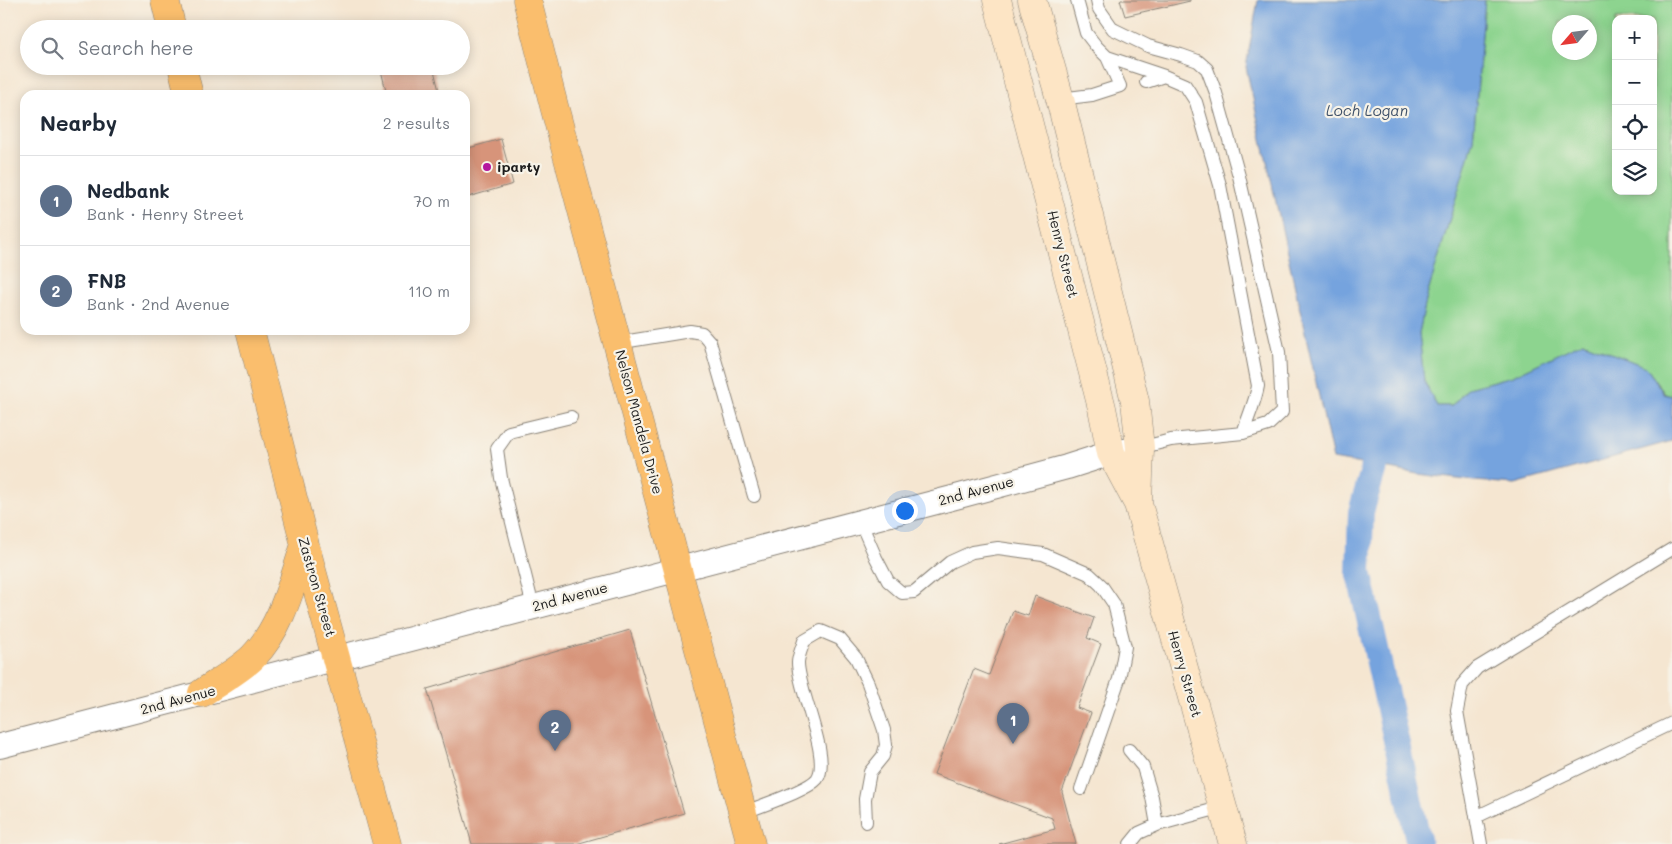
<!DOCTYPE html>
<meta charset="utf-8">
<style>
:root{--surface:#fff;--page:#f6f6f7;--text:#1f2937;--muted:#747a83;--line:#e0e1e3;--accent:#ea580c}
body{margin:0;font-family:Mali,sans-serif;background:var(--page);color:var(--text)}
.controls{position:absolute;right:15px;top:15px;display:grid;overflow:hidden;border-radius:10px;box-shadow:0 2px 12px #0003}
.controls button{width:45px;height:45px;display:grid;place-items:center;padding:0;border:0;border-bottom:1px solid var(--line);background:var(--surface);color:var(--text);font:25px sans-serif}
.compass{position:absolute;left:1552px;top:15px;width:45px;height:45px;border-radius:50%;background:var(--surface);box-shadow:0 2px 12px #0003;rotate:242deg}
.you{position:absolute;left:904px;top:510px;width:18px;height:18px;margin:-12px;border:4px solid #fff;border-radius:50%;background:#1a73e8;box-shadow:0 0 0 8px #1a73e833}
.badge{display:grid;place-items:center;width:32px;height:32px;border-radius:50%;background:var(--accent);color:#fff;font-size:16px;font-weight:700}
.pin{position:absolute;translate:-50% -41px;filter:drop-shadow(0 1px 2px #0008)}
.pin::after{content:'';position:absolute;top:26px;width:18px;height:15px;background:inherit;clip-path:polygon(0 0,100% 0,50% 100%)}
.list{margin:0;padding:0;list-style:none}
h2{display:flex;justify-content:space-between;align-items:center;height:65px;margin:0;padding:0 20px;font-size:21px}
h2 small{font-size:16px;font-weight:400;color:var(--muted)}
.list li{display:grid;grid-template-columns:32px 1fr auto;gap:15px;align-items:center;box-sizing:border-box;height:90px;padding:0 20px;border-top:1px solid var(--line)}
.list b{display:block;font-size:19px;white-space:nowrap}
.list p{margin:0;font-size:16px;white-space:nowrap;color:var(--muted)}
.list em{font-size:16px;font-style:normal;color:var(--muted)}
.icon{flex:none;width:28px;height:28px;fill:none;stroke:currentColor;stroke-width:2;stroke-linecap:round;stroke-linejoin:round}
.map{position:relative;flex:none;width:1672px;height:844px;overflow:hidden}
.search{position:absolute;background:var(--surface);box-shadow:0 2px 12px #0003;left:20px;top:20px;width:450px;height:55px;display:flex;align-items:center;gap:12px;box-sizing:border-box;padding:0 18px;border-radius:28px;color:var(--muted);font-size:19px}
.panel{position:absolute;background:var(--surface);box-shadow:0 2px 12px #0003;left:20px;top:90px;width:450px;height:245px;border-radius:15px}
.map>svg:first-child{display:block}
.green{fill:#8dd48f;stroke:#547856;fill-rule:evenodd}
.water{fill:#75a3de;stroke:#48607d}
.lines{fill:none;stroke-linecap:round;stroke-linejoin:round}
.canal{stroke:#75a3de;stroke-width:26}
.building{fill:#d7947a}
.lane-casing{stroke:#888176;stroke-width:14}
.street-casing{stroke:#888176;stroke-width:26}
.secondary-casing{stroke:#888176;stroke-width:29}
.highway-casing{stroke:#888176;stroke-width:29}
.lane{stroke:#fff;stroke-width:12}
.street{stroke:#fff;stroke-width:24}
.secondary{stroke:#fde5c5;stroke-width:28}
.highway{stroke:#fabe6d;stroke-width:28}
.poi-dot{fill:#b5179e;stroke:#f7f3e8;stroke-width:2}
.labels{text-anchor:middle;stroke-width:4.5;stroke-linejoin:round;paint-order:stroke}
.poi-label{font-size:14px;font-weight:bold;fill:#1c1c1c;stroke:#f7f3e8;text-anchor:start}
.street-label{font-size:14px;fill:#1c1c1c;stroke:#f7f3e8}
.water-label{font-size:15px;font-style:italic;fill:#40526a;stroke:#f7f3e8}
</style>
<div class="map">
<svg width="1672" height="844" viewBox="0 0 1672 844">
<rect width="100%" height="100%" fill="#f7f3e8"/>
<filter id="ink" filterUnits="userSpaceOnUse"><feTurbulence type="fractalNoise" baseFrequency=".02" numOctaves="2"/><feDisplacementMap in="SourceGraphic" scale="10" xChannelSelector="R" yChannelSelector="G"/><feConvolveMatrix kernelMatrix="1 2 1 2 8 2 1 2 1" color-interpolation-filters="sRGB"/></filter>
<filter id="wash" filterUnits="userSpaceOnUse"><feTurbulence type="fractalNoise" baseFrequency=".0096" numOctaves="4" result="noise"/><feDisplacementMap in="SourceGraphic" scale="20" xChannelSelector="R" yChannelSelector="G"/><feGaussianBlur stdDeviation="1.12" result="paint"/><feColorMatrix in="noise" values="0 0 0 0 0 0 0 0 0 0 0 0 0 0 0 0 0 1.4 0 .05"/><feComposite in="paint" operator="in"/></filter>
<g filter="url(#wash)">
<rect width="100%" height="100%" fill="#f5e6d1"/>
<path class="green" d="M1485,0H1672V396L1665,394L1646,367L1583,342L1513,376L1468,388L1452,406H1437L1424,381L1419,333L1427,296L1473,140ZM1616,19H1653V191H1616ZM1560,22H1590V52H1560Z"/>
<path class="water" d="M1258,0H1485L1473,140L1427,296L1419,333L1424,381L1437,406H1452L1468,388L1513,376L1583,342L1646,367L1664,394L1672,396V441L1515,484L1474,481L1418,474L1333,459L1246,67Z"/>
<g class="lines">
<path class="canal" d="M1374,467L1361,512L1359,572L1419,844"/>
</g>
<g id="blocks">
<path class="building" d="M1120,0H1190V1L1125,16Z
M380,66H433L440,95H387Z
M501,139L513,184L465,198V149Z
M1035,596L1094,618L1087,638L1101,644L1077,708L1091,713L1062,792L1076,844H999L1055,829L1052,818L934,774L974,669L989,675L1013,611L1028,616Z
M630,630L684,813L576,844H472L427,689Z"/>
</g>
</g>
<g filter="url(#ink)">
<use href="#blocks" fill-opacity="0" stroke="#888176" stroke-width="1"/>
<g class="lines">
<defs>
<path id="lane" d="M1077,0L1086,33L1096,46L1107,57L1164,76L1185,85L1196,102L1220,185L1258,386C1255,403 1248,417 1243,433
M1097,0L1099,9L1113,29L1148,46L1181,55L1198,61L1207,69L1216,93L1239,176L1279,352L1282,412L1268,425L1243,433L1171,440L1140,448
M1146,82L1164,76
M1060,99L1092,95L1120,86L1107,57
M617,343L690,331L702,333L710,342L754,496
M860,521L876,558L888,581L902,593L914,592L950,562L972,552L998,548L1043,554L1089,574L1101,585L1114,604L1125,647L1119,679L1081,789
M533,607L501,478L497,449L509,432L571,417
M1129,750L1143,767L1152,797L1157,825
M743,813C759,806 807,791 817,779C832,759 798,690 798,663C798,656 802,648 804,641L821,631L840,639L856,658L868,683L884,730L886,745L883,756L870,772L865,799L866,822
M1476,817L1672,723
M1130,844L1139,833L1157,825L1223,807
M1481,844L1457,711L1462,685L1477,668L1672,549"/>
<path id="street" d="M0,746L952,498L1067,467L1111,453L1130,450"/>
<path id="secondary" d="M997,0L1102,408L1111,453L1138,504L1233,844
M1032,0L1060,99L1135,401L1140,448L1138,503"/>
<path id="highway" d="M165,0L172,29
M527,0L554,106L751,844
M182,66L189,95
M250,330L305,545L387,844
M202,693C217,683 241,669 253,657C282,627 292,583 305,545"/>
</defs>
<use href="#lane" class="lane-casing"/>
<use href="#street" class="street-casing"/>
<use href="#secondary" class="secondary-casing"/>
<use href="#highway" class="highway-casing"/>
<use href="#lane" class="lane"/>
<use href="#street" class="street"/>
<use href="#secondary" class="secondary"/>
<use href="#highway" class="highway"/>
</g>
</g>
<circle class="poi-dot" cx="487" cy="167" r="5"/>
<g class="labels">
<g class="poi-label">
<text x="497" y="172">iparty</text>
</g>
<g class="street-label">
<text transform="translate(1063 254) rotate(76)" y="5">Henry Street</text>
<text transform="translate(639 422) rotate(75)" y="5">Nelson Mandela Drive</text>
<text transform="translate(976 491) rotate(-15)" y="5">2nd Avenue</text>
<text transform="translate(317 587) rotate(74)" y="5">Zastron Street</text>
<text transform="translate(570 597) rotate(-15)" y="5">2nd Avenue</text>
<text transform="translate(1185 674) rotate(74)" y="5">Henry Street</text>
<text transform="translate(178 700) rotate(-15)" y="5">2nd Avenue</text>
</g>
<g class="water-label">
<text x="1367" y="116">Loch Logan</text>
</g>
</g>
</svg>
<div class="controls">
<button>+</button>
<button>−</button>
<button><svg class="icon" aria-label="locate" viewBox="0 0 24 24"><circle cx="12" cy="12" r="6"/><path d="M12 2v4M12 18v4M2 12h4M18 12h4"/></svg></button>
<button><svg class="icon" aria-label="layers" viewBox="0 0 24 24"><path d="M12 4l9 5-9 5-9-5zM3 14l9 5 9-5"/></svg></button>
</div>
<svg class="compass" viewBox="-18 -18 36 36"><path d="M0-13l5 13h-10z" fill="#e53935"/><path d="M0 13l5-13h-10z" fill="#747a83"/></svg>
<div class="you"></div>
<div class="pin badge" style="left:1013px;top:744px;background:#5c6f8a">1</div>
<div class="pin badge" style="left:555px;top:751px;background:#5c6f8a">2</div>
<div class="search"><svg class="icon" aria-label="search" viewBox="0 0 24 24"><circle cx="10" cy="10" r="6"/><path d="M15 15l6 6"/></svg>Search here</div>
<section class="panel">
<h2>Nearby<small>2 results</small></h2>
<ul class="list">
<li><span class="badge" style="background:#5c6f8a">1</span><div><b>Nedbank</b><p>Bank · Henry Street</p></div><em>70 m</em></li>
<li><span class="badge" style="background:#5c6f8a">2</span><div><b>FNB</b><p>Bank · 2nd Avenue</p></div><em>110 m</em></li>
</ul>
</section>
</div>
